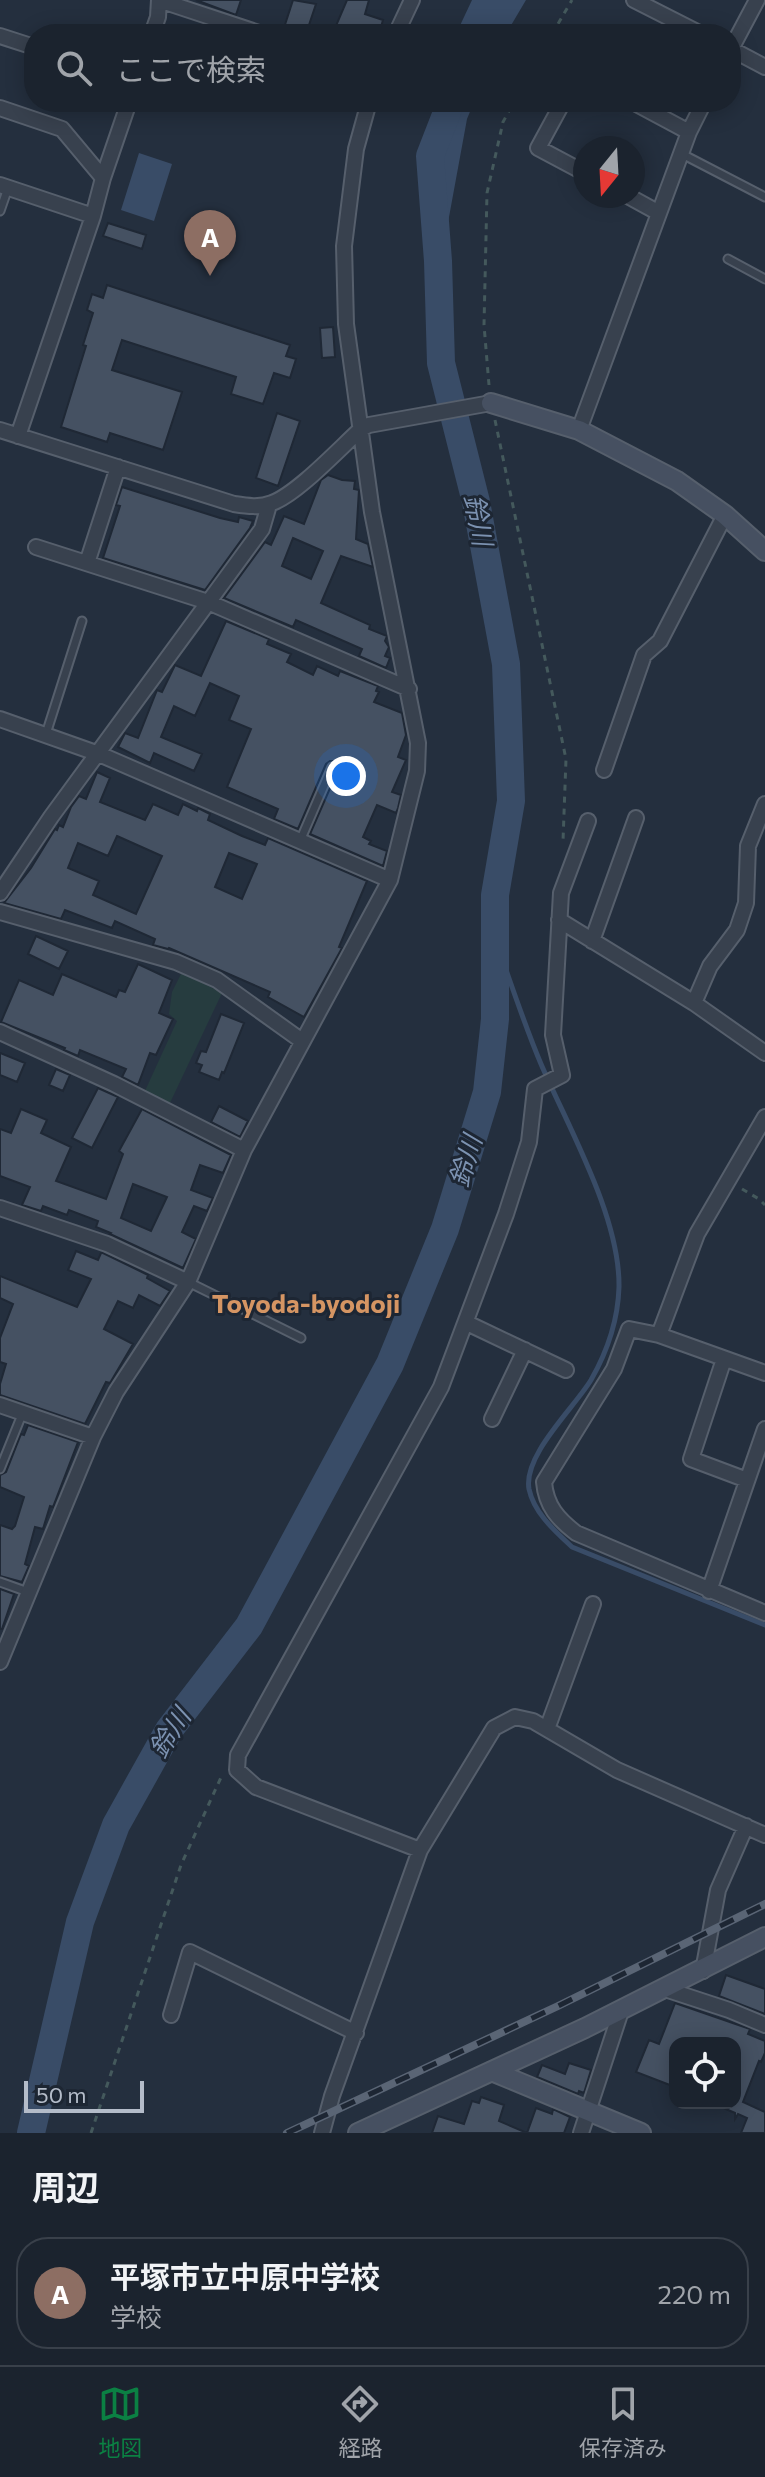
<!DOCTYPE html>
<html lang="ja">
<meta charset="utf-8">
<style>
:root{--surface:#1b232e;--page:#242b36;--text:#f1f3f6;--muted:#a0a4aa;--line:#39404a;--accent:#0b8043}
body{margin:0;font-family:Commissioner,"Noto Sans JP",sans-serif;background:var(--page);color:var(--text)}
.controls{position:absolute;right:24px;bottom:24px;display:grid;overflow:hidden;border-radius:16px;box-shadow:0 4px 20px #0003}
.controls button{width:72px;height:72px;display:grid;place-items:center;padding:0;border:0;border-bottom:2px solid var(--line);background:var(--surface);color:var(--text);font:40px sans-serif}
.compass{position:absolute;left:573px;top:136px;width:72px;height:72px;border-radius:50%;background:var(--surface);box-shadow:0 4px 20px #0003;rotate:198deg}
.scale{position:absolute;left:24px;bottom:20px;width:120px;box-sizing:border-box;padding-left:8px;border:4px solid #b4bcc9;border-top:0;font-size:22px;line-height:28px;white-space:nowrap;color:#b4bcc9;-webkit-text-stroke:6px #1d2633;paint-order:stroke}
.you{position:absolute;left:346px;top:776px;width:28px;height:28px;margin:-20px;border:6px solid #fff;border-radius:50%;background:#1a73e8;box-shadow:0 0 0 12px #1a73e833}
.badge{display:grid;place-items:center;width:52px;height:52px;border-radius:50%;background:var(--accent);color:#fff;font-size:26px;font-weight:700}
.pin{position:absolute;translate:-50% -66px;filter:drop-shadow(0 2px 4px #0008)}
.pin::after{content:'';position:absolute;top:42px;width:28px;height:24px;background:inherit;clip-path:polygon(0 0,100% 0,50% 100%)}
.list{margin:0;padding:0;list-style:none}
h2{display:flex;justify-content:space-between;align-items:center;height:104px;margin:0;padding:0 32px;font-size:34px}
h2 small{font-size:26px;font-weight:400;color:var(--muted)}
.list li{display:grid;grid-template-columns:52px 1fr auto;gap:24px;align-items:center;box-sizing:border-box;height:112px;margin:0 16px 16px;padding:0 16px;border:2px solid var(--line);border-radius:32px}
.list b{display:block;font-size:30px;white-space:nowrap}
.list p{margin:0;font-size:26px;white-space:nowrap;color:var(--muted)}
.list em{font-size:26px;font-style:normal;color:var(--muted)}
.icon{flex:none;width:44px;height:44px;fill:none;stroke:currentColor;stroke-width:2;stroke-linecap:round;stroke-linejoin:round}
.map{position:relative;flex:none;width:765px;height:2133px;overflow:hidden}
.search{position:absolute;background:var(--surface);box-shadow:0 4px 20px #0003;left:24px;right:24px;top:24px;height:88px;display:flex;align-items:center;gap:20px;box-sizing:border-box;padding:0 28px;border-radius:32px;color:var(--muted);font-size:30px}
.sheet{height:232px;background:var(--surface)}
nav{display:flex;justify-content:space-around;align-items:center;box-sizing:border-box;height:112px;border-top:2px solid var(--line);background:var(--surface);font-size:22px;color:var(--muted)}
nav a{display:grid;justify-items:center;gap:4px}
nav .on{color:var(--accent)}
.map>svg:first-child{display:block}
.green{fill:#263c3f}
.water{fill:#394c67}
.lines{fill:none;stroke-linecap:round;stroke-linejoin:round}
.stream{stroke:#394c67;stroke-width:5}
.river{stroke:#394c67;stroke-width:28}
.building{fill:#455162;stroke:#1f2835;stroke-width:2;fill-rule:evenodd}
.lane-casing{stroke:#565f6c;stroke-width:11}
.street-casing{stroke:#565f6c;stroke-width:18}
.secondary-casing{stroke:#565f6c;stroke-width:22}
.path{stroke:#44595c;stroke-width:3;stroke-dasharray:6 6;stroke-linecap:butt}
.lane{stroke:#38414e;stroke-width:7}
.street{stroke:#38414e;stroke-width:14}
.secondary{stroke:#465061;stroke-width:18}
.rail-casing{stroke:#5a6575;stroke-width:8}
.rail{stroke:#1d2633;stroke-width:5;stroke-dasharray:15;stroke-linecap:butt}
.labels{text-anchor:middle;stroke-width:6;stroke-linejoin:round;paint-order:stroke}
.water-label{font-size:26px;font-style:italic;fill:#7c92b1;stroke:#1d2633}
.neighbourhood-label{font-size:26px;font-weight:bold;fill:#d59563;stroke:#1d2633}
</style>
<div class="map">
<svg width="765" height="2133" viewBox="0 0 765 2133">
<rect width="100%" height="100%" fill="#242f3e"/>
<path class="green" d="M182,972L222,993L169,1105L144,1093L177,1021L169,1014L172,992Z"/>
<path class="water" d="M472,0H526L506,34H456Z
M439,102H474L467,119L438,277Z
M139,153L172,164L154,221L121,210Z"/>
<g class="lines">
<path class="stream" d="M495,939C510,980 524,1024 541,1064C569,1129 620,1217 619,1287C618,1320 607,1352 591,1380C574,1408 523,1455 529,1489C534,1513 555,1531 572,1547L765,1625"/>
<path class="river" d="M31,2133L80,1922L116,1825L169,1730L249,1626L390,1364L445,1229L487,1092L495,1019V895L511,801L506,664L476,502L441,363L438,261L430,156L451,102"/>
</g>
<path class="building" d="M196,0H241L236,15Z
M293,0L316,4L306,34H282Z
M347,0H369L365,14L383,20L379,34H355L335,28Z
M108,223L146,235L142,249L103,236Z
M107,285L290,345L286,356L296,359L290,378L274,373L263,404L231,394L236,377L122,340L112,370L182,392L163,450L110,433L107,442L61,427L86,346L83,345L93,313L87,310L92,294L103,298Z
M333,327L335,357L322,358L320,328Z
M277,413L300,421L278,486L256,478Z
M328,475L342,480L355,481L354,489L359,490L356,539L368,544L373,567L341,556L321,603L370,625L369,629L387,636L385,641L389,647L385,656L390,658L386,668L359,656L362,649L296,620L293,627L224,598L265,542L271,545L284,516L304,524L321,480ZM293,538L323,551L311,579L282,566Z
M122,487L220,518L238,522L239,517L253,521L250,528L205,590L103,558L120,506L116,505Z
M226,621L269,639L267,644L291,654L287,662L313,675L317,666L338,676L340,671L378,686L376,691L379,692L374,702L402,713L406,735L398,757L406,760L392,792L401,795L398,808L396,813L377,805L363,837L371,841L369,844L387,851L383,866L310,834L338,770L335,761H330L326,764L298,829L274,819L278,809L227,787L251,729L229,720L239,696L210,683L195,716L174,706L161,737L202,754L194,771L154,753L150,763L118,747L125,733L138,738L157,690L162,692L175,665L201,676Z
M97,772L110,778L100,802L145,820L153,804L178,815L183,804L197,811L198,808L210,814L208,820L242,836L265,845L268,838L367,881L339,947L342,948L304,1017L268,997L270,992L169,948L168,949L153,945L155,939L115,921L112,928L65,910L61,919L4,903L31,868L55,829L57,830L59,825L63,827L71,807L79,796L86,799ZM117,836L162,856L136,914L93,895L99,881L68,868L78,843L108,856ZM229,853L257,864L242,899L215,887Z
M36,936L68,951L59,969L28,954Z
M138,964L172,980L159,1013L173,1019L156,1055L150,1053L138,1085L122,1077L126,1069L80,1050L78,1056L64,1050L65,1048L1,1022L19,980L53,995L62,974L116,997L119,990L125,992Z
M221,1014L244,1023L224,1073L222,1072L219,1080L199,1072L202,1065L196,1063L201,1051L206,1052Z
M0,1053L25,1063L17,1082L0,1075Z
M56,1069L70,1075L63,1091L49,1085Z
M98,1088L118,1097L92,1148L72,1138Z
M219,1106L248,1121L240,1137L211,1122Z
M21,1109L47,1120L41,1133L71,1147L56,1181L106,1199L123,1154L119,1151L142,1109L231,1155L223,1173L200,1165L191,1190L213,1198L207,1211L194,1206L182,1232L196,1239L183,1268L110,1234L111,1233L96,1227L98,1221L69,1210L67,1215L43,1206L41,1211L22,1205L30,1187L0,1176V1129L11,1133ZM133,1184L167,1197L151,1231L121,1218Z
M76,1251L98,1260L101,1253H103L148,1275L147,1278L170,1291L160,1306L139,1295L133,1308L118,1301L104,1329L133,1344L110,1383L106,1382L85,1424L0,1395V1384L6,1364L0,1362V1338L13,1304L0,1298V1276L77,1307L91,1279L68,1270Z
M28,1425L78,1442L53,1507L50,1506L43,1529L35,1527L25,1564L29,1566L22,1582L0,1576V1525L12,1529L15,1526L24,1497L0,1487V1475L6,1472L21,1434L24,1435Z
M0,1589L14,1594L2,1629H0Z
M726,1975L765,1989V2014L719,1996Z
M675,2003L750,2029L748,2034L765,2041V2053L761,2062L759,2061L743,2102L765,2112V2133H741L747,2118L738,2114L735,2119V2113L712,2103H735V2043H675V2087L636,2072L649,2040L659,2044Z
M569,2063L591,2070L584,2093L579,2091L578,2094L537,2077L542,2065L565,2074Z
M481,2097L504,2105L499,2121L527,2133H432L438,2116L464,2124L472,2101L479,2103Z
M536,2108L552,2114L553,2109L570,2117L564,2133H527Z"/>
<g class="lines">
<defs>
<path id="lane" d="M682,154L765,197
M0,211L8,188
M728,259L765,279
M46,734L82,621
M300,841L332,767
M188,1282L301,1338
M0,1469L23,1412
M0,1582L28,1592"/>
<path id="street" d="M159,0L262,34
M634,0L701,34
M152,34L158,17L159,0
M396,34L412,0
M0,36L34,47
M731,49L757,0
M731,49L765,67
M563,102L538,148L585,173
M633,102L689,132
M0,108L62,129L103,178L93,216L18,436
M103,178L129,102
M0,185L93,216
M628,196L659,213
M0,430L234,504C247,506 260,508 272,503C297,494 339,449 360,430L369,425L491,403
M579,430L689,132L704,102
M36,547L208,602L409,689
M87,563L118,467
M0,719L99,754L390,880
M604,770L644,655L660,641L725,515
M0,893L51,817L262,529L269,505
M0,912L176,962L217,980L302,1041
M559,920L694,1003L765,1053
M592,941L636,818
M694,1003L710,966L737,930L746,903L748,846L765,804
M0,1032L114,1084L244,1150
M0,1208L107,1244L188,1282
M467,1323L566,1370
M659,1335L697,1234L765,1117
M724,1359L691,1459L747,1480
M765,1373L659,1335L629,1329L614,1369L544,1482C546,1506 558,1519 576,1533L765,1613
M0,1405L93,1437
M492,1419L525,1350
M709,1591L765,1429
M0,1662L93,1437L116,1392L188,1282L244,1150L390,880L417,771L418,743L372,512L346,324L344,246L356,149L369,102
M547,1729L593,1604
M420,1850L256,1787L237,1770L238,1755L441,1387L506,1214L529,1142L535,1089L562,1075L553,1035L561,893L588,821
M703,1971L718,1890L746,1826
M665,1989L729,2010L765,2025
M171,2015L190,1952L356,2033
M322,2133L332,2096L420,1850L494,1728L515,1717L533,1721L617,1770L765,1835
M581,2133L621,2011"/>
<path id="secondary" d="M491,403L579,430L677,481L725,515L765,551
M494,2072L641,2133
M358,2133L585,2028L765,1937"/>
</defs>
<use href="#lane" class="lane-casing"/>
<use href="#street" class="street-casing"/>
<use href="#secondary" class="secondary-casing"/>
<path class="path" d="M552,34L572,0
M489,385L484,325L487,193L503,122L514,102
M495,420L566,759L563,841
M742,1189L759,1199L765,1205
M91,2133L181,1865L223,1773"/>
<use href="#lane" class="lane"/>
<use href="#street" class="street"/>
<use href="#secondary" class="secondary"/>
<defs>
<path id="rail" d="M287,2133L558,2006L765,1904"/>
</defs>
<use href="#rail" class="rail-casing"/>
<use href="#rail" class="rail"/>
</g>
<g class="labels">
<g class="water-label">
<text transform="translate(478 520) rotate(79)" y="9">鈴川</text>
<text transform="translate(466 1161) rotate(-73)" y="9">鈴川</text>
<text transform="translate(170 1733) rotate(-57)" y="9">鈴川</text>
</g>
<g class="neighbourhood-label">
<text x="306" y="1313">Toyoda-byodoji</text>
</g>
</g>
</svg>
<div class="controls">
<button><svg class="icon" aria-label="locate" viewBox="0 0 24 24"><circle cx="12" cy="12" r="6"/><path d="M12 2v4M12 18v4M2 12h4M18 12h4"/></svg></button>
</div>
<svg class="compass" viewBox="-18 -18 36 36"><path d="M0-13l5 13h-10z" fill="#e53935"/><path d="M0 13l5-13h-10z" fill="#a0a4aa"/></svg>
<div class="scale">50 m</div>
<div class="you"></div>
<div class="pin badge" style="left:210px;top:276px;background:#8d6e63">A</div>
<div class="search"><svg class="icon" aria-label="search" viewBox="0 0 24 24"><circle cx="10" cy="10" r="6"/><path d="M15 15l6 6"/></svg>ここで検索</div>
</div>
<section class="sheet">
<h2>周辺<small></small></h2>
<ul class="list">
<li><span class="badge" style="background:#8d6e63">A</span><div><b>平塚市立中原中学校</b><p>学校</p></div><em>220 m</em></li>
</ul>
</section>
<nav>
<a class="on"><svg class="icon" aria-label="map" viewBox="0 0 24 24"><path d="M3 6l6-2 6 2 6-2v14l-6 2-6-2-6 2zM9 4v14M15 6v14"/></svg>地図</a>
<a><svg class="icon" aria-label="directions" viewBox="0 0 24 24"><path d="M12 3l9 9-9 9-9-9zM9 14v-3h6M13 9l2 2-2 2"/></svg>経路</a>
<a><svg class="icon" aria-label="saved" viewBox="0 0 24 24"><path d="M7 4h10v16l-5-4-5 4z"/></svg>保存済み</a>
</nav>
